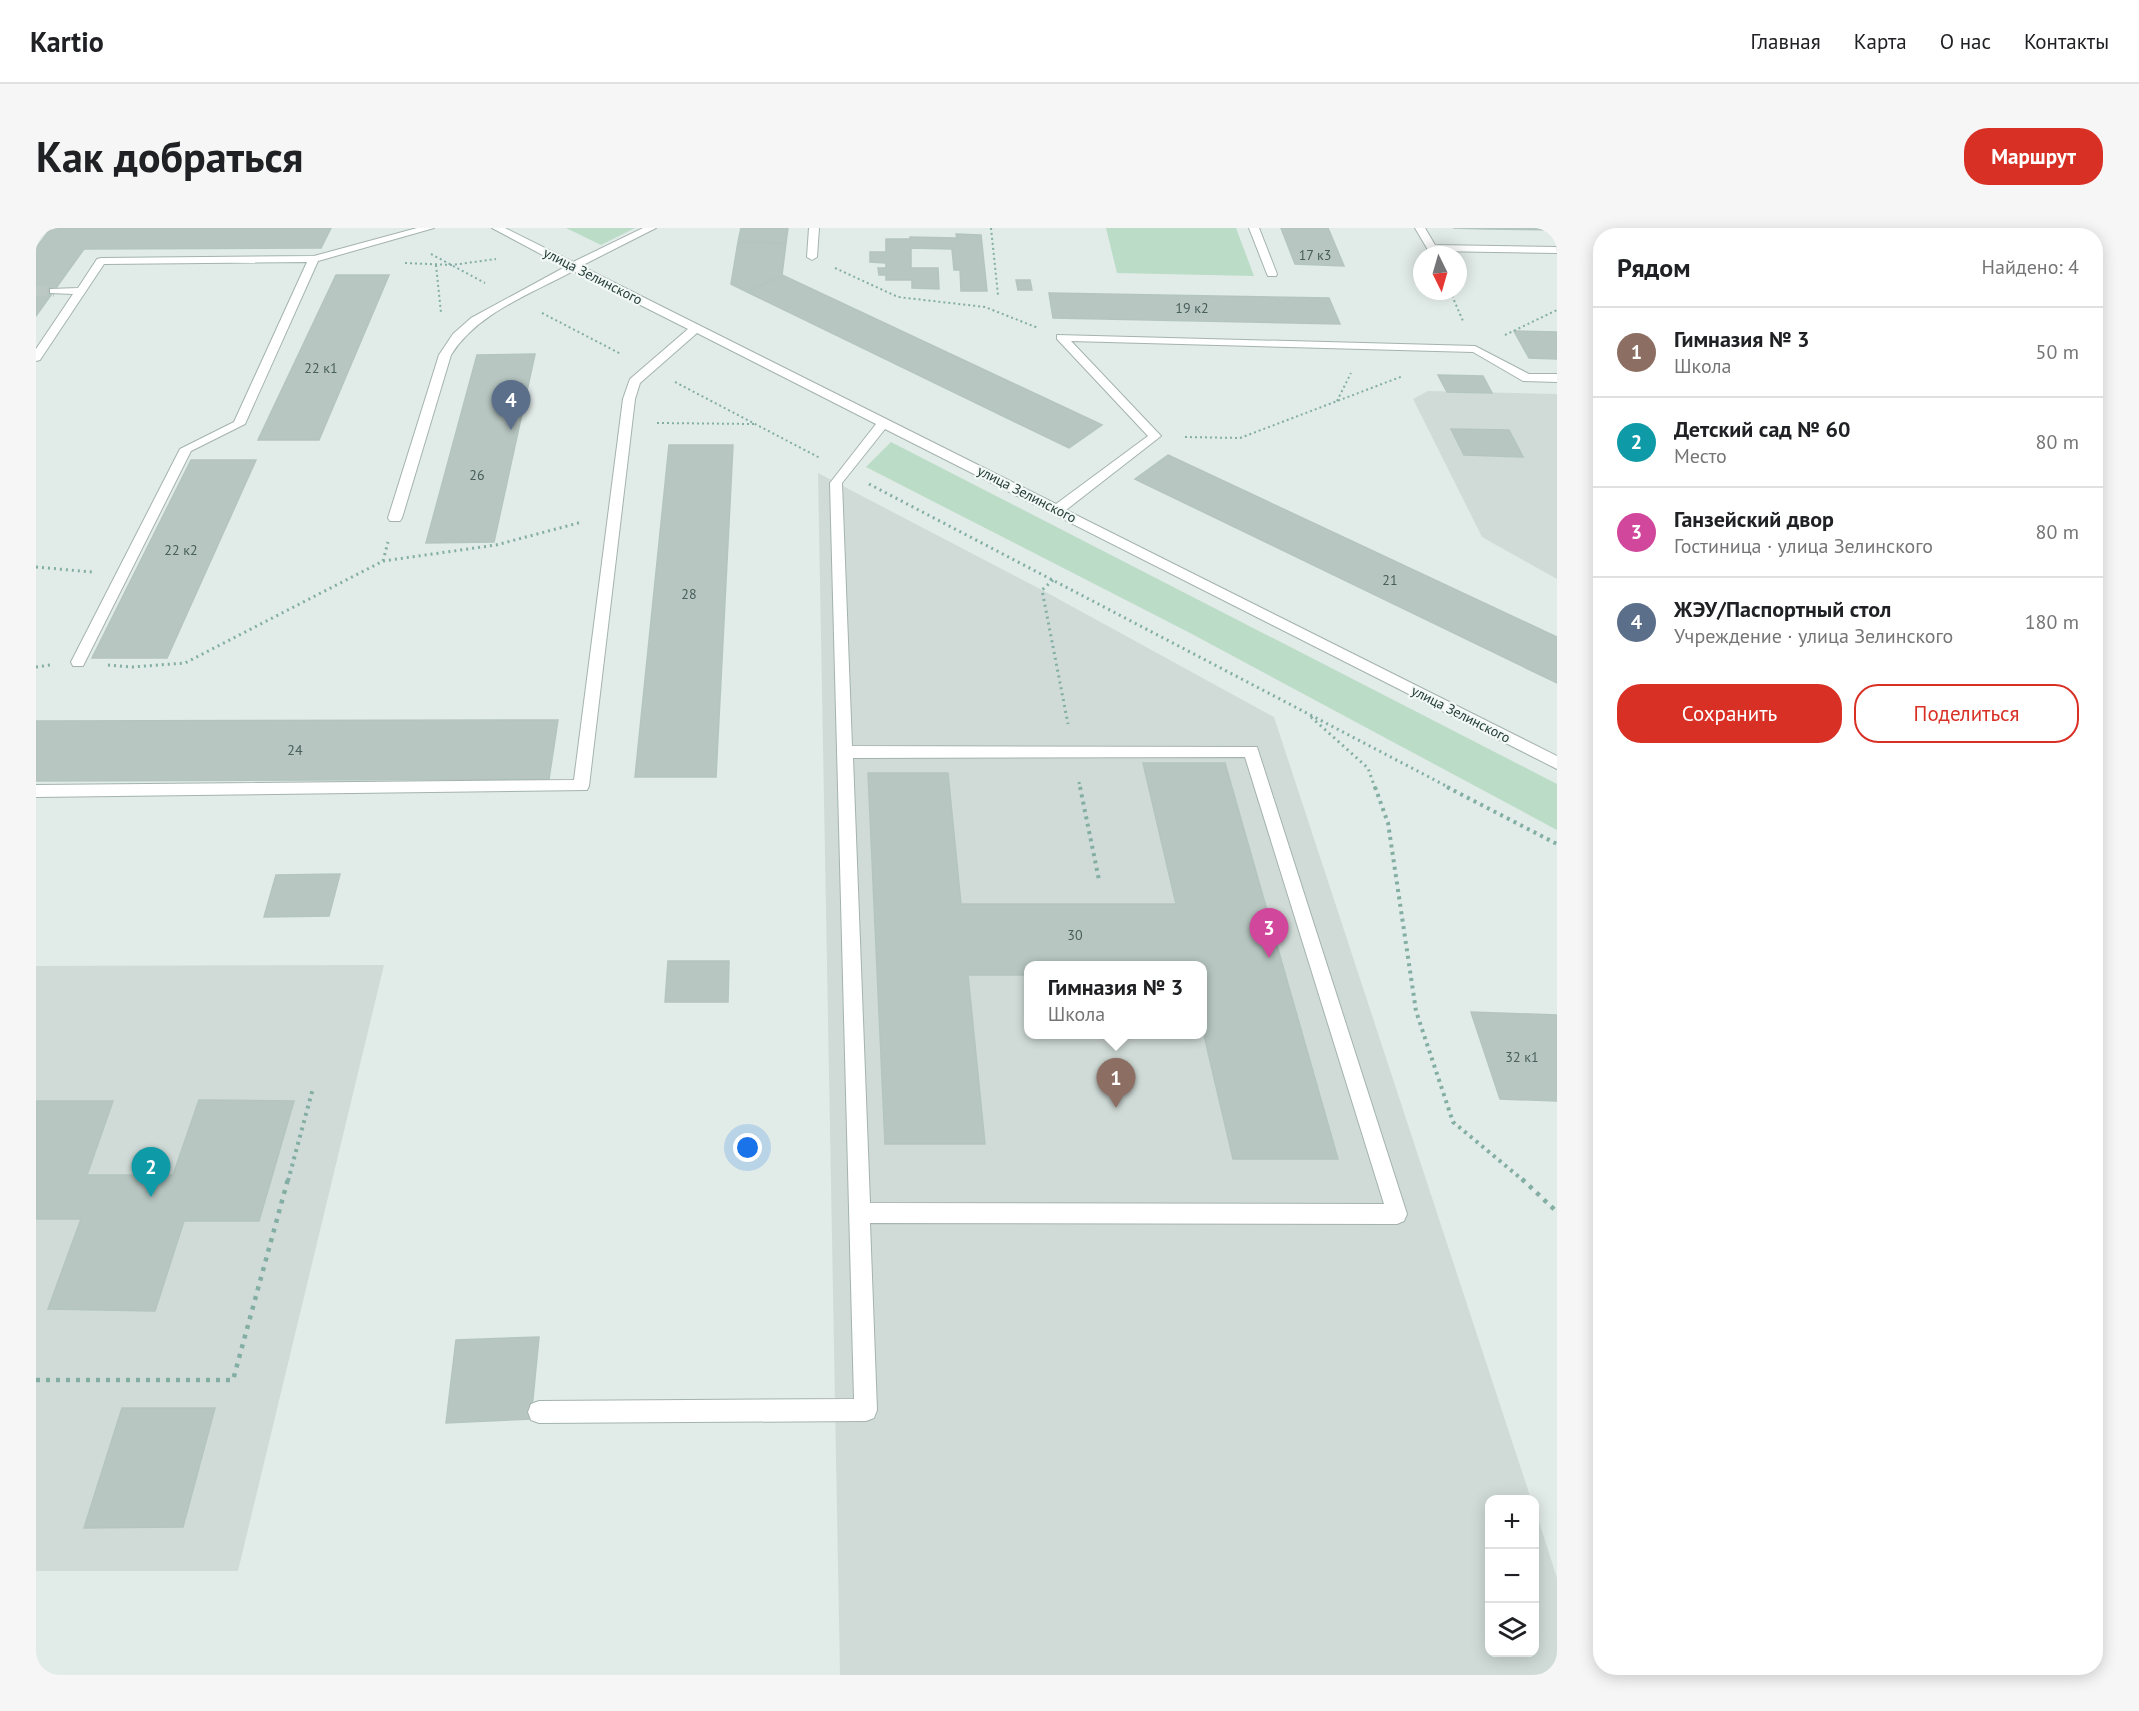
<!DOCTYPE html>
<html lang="ru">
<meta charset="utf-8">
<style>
:root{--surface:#fff;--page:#f6f6f6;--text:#202124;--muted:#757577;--line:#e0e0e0;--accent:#d93025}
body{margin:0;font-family:"PT Sans",sans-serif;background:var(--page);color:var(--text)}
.controls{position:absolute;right:18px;bottom:18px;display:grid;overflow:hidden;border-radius:12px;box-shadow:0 3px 15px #0003}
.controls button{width:54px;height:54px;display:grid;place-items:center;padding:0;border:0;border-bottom:2px solid var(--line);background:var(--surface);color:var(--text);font:30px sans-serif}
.compass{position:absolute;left:1377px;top:18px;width:54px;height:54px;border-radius:50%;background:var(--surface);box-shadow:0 3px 15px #0003;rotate:175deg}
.you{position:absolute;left:712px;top:920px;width:21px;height:21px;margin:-15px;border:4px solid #fff;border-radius:50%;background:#1a73e8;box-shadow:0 0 0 9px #1a73e833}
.badge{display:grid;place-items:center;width:39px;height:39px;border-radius:50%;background:var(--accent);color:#fff;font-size:20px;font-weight:700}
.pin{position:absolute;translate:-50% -50px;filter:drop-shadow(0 2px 3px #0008)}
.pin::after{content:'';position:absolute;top:32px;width:21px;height:18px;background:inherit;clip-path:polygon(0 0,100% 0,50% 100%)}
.popup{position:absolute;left:988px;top:733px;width:183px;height:78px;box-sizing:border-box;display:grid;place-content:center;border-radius:12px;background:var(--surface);filter:drop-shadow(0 2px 4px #0005);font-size:20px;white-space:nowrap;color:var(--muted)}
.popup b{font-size:22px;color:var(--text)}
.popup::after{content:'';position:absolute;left:50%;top:100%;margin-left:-12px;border:12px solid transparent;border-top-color:var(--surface)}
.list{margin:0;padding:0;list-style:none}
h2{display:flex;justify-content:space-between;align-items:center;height:78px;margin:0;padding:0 24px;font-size:26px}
h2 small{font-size:20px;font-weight:400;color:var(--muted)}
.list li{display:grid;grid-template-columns:39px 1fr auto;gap:18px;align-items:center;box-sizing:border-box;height:90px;padding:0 24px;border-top:2px solid var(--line)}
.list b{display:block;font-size:22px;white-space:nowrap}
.list p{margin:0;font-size:20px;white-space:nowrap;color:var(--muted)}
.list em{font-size:20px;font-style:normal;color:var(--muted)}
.actions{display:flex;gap:12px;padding:18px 24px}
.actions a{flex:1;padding:14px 0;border:2px solid var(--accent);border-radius:24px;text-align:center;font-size:21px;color:var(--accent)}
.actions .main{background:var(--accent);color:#fff}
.icon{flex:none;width:33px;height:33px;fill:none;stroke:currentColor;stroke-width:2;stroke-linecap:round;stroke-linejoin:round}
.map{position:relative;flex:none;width:1521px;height:1447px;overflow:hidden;border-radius:24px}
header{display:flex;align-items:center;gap:36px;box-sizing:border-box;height:84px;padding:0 30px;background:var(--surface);border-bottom:2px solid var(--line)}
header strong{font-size:28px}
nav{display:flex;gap:33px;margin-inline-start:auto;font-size:21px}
.intro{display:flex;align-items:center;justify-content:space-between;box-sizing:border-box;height:144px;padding:0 36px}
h1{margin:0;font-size:42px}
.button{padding:15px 27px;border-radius:24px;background:var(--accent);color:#fff;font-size:21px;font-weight:700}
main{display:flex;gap:36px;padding:0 36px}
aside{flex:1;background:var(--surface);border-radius:24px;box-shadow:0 3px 15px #0003}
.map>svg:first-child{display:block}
.built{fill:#d0dbd7;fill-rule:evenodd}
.green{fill:#bbdcc6}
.building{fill:#b7c6c1;stroke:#b4c5bf;stroke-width:1.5}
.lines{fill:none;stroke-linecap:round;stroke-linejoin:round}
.minor-tunnel{stroke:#bbc8c4;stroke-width:11;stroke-dasharray:11 6;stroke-linecap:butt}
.minor-casing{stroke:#a4b3af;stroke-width:2}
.path-far3{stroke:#83aea3;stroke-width:2;stroke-dasharray:2 3;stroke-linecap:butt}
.path-far2{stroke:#83aea3;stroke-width:3;stroke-dasharray:2 4;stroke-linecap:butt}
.path-far1{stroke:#83aea3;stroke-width:4;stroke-dasharray:3 4.5;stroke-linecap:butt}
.path{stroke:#83aea3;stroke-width:4.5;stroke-dasharray:4 6;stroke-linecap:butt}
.minor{fill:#fff;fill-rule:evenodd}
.labels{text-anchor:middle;stroke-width:4.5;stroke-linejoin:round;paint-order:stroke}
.number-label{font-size:14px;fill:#475e59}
.far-street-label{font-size:14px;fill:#223b36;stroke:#f2f8f5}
</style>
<header>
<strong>Kartio</strong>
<nav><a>Главная</a><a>Карта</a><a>О нас</a><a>Контакты</a></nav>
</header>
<div class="intro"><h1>Как добраться</h1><a class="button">Маршрут</a></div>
<main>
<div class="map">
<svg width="1521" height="1447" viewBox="0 0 1521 1447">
<rect width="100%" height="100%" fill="#e1ebe8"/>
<path class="built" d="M1392,163L1521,166V351L1446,309L1377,171Z
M782,245L1006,362L1238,489L1495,1271L1454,1272V1424H1498L1499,1281L1521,1350V1447H804ZM993,738H1167V806H993Z
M348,737L202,1343H0V738Z"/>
<path class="green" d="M530,0H599L565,17Z
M1070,0H1200L1218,48L1081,45Z
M855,214L1521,556V602L1156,406L830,239Z"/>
<path class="building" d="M15,0H295L285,20L48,21L0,88V20Z
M705,0H752L750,15L702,14Z
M1245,0H1292L1308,38L1259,36Z
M1417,0H1521V2L1450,1Z
M920,6L945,7L951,63H925L924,42H918L916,21L875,20V40H902L903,61L876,60V52H850V47H843L842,40H850V35L834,34V24H850V11H874V9L921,10Z
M702,14L750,15L746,47L711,64L695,56Z
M300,47H353L283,212H222Z
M746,47L1066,197L1033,220L711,64Z
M980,52H994L996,62H982Z
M1013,65L1293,70L1304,96L1017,90Z
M1478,103L1521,104V131L1493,130Z
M499,126L458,314L390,315L441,127Z
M1402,147L1447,148L1456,165L1411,164Z
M1415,201L1473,202L1487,229L1428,227Z
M633,217H697L680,549H599Z
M1132,227L1521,409V455L1099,251Z
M155,232H220L131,430H56Z
M522,492L513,551L0,553V493Z
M1107,535H1189L1302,931H1197L1167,803V738H993V747H932L949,916H849L832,545H912L925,676H1140Z
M304,646L293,688L228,689L240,647Z
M632,733H693L692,774H629Z
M1435,784L1521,787V873L1464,871Z
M163,872L258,873L223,993H148L119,1083L12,1081L45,991H0V873H77L51,947H137Z
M503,1109L495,1191L410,1195L420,1112Z
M86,1180H179L147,1299L48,1300Z"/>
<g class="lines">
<path class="minor-tunnel" d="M0,63H18"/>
<defs>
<path id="minor" d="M381,0H398L282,33L209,196L155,223L49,434L47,438H37L35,434L144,221L198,194L271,34L68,36L4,132L0,133V121L37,66L14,65V61L42,60L61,31L65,30L278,28Z
M456,0H469L537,34L607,0H620L545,38L1020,276L1112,208L1021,111V107L1439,118L1493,146H1521V154L1487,153L1437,124L1035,113L1125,208L1030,282L1521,528V541L849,201L806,255L816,518L1221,519L1371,986L1368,993L1361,996L834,995L841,1182L838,1190L830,1193L503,1195L495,1192L492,1184L495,1176L503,1173L818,1171L794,255L840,196L661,105L604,155L599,171L553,558L551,562L0,569V557L538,552L587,171L594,151L652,101L537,43C495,66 441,85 415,127L366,290L364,293H354L352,290L403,127L417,106L435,90L529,39ZM1209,529L1348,976L834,975L817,530Z
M773,0H783L781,29L776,32L771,29Z
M1213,0H1223L1241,46L1240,48H1232L1231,46Z
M1379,0H1389L1399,17L1521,19V25L1396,23L1392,22Z"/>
</defs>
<use href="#minor" class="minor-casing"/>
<path class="path-far3" d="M955,0L962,67
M395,26L449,55
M369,35L416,37L460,31
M400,37L405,85
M799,40L862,69L949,79L1002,100
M1414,63L1427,93
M506,85L585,126
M1469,107L1521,82
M639,154L784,230
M1301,173L1315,145
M621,195L718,196
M1149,209L1204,210L1367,148"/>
<path class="path-far2" d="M833,256L1414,560
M347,333L460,317L546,294
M0,339L56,344
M1017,352L1006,362L1032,496
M72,437L96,439L149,435L347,333L352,314
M0,439L14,437
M1275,489L1332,540L1339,560
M1043,554L1044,560"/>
<path class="path-far1" d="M1044,559L1063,652
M1339,559L1352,595L1380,783L1417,894L1488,953
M1411,559L1521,616
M252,953L277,860"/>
<path class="path" d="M1486,951L1521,984
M0,1152H197L252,951"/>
<use href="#minor" class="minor"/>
</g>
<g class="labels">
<g class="number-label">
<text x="1279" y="32">17 к3</text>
<text x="1156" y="85">19 к2</text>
<text x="285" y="145">22 к1</text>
<text x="441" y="252">26</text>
<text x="145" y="327">22 к2</text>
<text x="1354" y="357">21</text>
<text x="653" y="371">28</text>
<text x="259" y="527">24</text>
<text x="1039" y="712">30</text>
<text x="1486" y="834">32 к1</text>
</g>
<g class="far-street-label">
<text transform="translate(557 48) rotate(27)" y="5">улица Зелинского</text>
<text transform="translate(991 266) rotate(27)" y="5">улица Зелинского</text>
<text transform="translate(1425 486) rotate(27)" y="5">улица Зелинского</text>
</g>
</g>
</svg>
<div class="controls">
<button>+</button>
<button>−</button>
<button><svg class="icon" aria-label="layers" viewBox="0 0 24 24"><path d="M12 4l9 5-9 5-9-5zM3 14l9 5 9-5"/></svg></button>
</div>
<svg class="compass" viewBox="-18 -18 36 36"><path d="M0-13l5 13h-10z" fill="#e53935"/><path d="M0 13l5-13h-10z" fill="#757577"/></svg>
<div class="you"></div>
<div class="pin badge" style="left:1080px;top:880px;background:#8d6e63">1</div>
<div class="popup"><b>Гимназия № 3</b>Школа</div>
<div class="pin badge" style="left:115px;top:969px;background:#0f9aa8">2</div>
<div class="pin badge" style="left:1233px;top:730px;background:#d1479c">3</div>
<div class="pin badge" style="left:475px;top:202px;background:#5c6f8a">4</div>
</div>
<aside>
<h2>Рядом<small>Найдено: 4</small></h2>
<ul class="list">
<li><span class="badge" style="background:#8d6e63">1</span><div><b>Гимназия № 3</b><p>Школа</p></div><em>50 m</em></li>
<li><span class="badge" style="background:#0f9aa8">2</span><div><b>Детский сад № 60</b><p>Место</p></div><em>80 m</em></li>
<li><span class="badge" style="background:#d1479c">3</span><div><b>Ганзейский двор</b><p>Гостиница · улица Зелинского</p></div><em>80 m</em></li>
<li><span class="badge" style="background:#5c6f8a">4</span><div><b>ЖЭУ/Паспортный стол</b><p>Учреждение · улица Зелинского</p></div><em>180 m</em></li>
</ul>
<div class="actions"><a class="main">Сохранить</a><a>Поделиться</a></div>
</aside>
</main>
